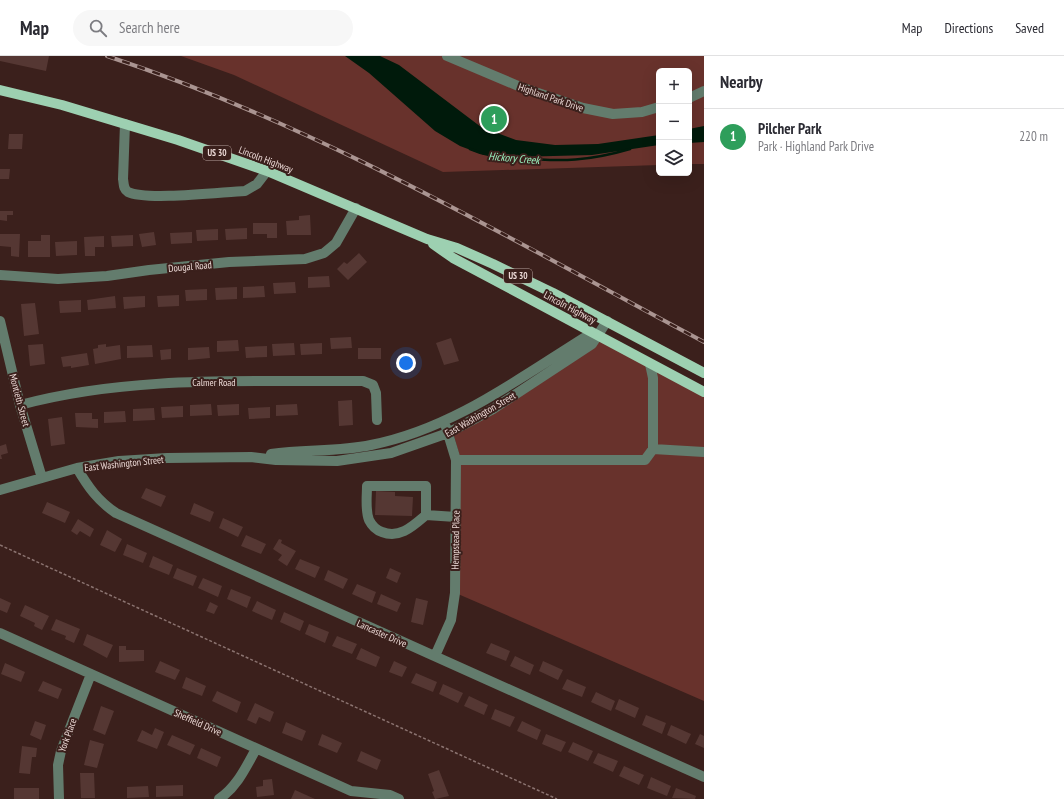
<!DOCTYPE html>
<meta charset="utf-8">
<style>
:root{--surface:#fff;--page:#f7f7f7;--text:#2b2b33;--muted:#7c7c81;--line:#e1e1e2;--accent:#22795a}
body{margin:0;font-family:"PT Sans Narrow",sans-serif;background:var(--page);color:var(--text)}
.controls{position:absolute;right:12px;top:12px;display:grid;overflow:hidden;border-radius:6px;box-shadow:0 4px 16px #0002}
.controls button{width:36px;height:36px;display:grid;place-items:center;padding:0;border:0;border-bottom:1px solid var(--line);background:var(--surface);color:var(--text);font:20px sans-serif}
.you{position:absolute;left:406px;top:307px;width:14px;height:14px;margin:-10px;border:3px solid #fff;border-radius:50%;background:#1a73e8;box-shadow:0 0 0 6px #1a73e833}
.badge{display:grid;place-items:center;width:26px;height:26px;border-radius:50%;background:var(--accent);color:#fff;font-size:13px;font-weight:700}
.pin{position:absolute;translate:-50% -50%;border:2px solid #fff;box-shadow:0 1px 4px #0006}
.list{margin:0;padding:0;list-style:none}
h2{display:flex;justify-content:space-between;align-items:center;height:52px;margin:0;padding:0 16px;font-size:17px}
h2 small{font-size:13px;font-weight:400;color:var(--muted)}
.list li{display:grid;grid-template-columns:26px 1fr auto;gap:12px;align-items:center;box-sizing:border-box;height:56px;padding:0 16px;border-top:1px solid var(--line)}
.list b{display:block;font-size:15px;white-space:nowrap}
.list p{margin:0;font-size:13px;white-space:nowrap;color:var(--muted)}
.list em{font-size:13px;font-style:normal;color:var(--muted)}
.icon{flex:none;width:22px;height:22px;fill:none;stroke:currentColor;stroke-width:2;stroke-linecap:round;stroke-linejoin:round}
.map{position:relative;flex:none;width:704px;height:743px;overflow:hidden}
header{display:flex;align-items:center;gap:24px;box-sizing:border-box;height:56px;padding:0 20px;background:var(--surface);border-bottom:1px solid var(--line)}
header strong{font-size:19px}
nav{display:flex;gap:22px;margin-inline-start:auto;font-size:14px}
.search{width:280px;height:36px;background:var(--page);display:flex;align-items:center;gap:10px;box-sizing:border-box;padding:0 14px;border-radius:22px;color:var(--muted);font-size:15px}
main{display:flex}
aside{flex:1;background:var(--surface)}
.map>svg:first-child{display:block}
.green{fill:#68322c}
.water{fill:#001a0b}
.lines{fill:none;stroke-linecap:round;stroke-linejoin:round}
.stream{stroke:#001a0b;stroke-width:2.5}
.building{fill:#553733}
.path{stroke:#8b7370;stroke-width:1.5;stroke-dasharray:3 2;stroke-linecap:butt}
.minor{stroke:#637c6d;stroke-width:10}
.major{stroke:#9dd0b1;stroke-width:10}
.rail-casing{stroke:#aa9491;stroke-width:4}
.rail{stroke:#3b201c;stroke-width:2.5;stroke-dasharray:8;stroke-linecap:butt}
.labels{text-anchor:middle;stroke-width:4;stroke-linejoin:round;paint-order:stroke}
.shield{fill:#3b201c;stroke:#b7a29e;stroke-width:1}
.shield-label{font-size:9px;font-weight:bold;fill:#ecd9d6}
.street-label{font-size:10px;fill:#ecd9d6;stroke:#3b201c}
.water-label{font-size:11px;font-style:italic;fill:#98f1be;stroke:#3b201c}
</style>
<header>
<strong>Map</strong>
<div class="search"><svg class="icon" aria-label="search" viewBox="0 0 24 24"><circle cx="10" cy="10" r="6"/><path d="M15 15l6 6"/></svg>Search here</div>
<nav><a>Map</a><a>Directions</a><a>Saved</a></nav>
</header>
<main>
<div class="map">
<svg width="704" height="743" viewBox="0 0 704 743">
<rect width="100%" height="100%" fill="#3b201c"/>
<path class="green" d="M181,0H704V108H689V15H659V109L443,116L234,19Z
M597,284L704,340V645L458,538L460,401L454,380Z"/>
<path class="water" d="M345,0H380L399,9L481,71L516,84L555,89L598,88L659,79V89L592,99L515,101L484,99L460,90L435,75L369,17Z
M704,70V86L689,87V73Z"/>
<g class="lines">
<path class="stream" d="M470,93C488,101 501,101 520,102C562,106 589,105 630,93"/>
</g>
<path class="building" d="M0,0H49L46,15L0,5Z
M9,78H23L22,93H8Z
M0,113H10L9,123H0Z
M0,155H13V159H7V165L0,164Z
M310,159L311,179H287L286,165L299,164V160Z
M253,167H277V182H267V178H253Z
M247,172V183L226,184L225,173Z
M218,173V184L197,185L196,174Z
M154,176L156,189L142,191L139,178Z
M192,176V187L171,188L170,177Z
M0,178H20L19,201L11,200V191L0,190Z
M41,179H50V201H28V185H41Z
M133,179V190L112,191L111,180Z
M104,180V191H95V200H85L84,181Z
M77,185V199L56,200L55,186Z
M359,197L367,206L348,224L337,213L344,206L347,208Z
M329,220L330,231L308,232V221Z
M295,226L296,237L274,238L273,227Z
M264,230L265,241L243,242V231Z
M237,231V243L216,244L215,232Z
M207,233V244L186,245L185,234Z
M179,239V250L158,251L157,240Z
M115,240L116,252L88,254L87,244Z
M145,240V251L124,253L123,241Z
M81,244V256L60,257L59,245Z
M35,247L39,278L24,280L21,248Z
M351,281L352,292L331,293L330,282Z
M451,282L459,305L444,309L436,287Z
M238,284L239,295L217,296V285Z
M294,287L295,299L273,300L272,288Z
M322,287V298L301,299L300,288Z
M43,288L45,308L30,310L28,289Z
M106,288V291L120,289L121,303L95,308L93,293L98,292V289Z
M152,289L153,301L127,302V290Z
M267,290V301L246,302L245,291Z
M209,291L210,302L188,304V292Z
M358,292H381V303H358Z
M171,293V303L161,304L160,294Z
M87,297L89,309L71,312V310L63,311L61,301Z
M352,344L353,369L339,370L338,345Z
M211,348L212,359L190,360V349Z
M239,348V359L218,360L217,349Z
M297,348L298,359L276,360V349Z
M183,350V361L162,362L161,351Z
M270,351V362L249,363L248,352Z
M154,352L155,364L133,365V353Z
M125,355L126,366L104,367V356Z
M75,357H92V363H98V372L76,371Z
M62,361L65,388L51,390L48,363Z
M6,388L8,397L1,399L2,403H0V390Z
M146,432L166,440L161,451L141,442Z
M376,435L395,436V440L413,441L412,460L375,459Z
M47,446L70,456L65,467L42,457Z
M194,447L214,456L210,466L190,458Z
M223,462L243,471L238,481L219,472Z
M78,463L94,473L90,481L80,475L77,479L71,475Z
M107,474L122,483L115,496L100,489Z
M246,479L266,488L261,498L241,490Z
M279,483L282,484L281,487L296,495L287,510L278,504L282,499L273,493Z
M127,488L147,497L143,507L123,499Z
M153,500L173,509L169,519L149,511Z
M300,503L320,511L315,522L295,513Z
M177,512L197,520L193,530L173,522Z
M390,512L401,517L397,527L386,522Z
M328,514L348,523L343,533L324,524Z
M203,522L222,530L218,541L198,532Z
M357,528L376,536L372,547L352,538Z
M231,533L251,541L247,552L227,543Z
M381,538L401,547L397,556L377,548Z
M0,542L11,547L7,557L0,554Z
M416,542L428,545L423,569L411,566Z
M257,545L276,554L272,564L252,555Z
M210,546L218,550L214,558L206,555Z
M25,549L49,560L42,574L34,570L35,567L20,560Z
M284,556L304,565L300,575L280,566Z
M56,563L80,573L74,587L65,583L66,580L51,574Z
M309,568L329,576L325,587L305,578Z
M87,578L113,589L107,602L83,589Z
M337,580L357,588L352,598L332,590Z
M491,587L510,595L506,605L486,597Z
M119,590H126V594H144V605L119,606Z
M361,592L380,601L376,611L356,603Z
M515,600L534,609L530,619L510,610Z
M160,605L180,614L175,624L155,616Z
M394,605L407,611L402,621L389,616Z
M543,605L563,614L558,624L539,615Z
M5,607L25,616L21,626L1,618Z
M416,617L437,626L433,636L411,627Z
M186,621L206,630L202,640L182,632Z
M567,623L586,631L582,641L562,633Z
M43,625L62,633L58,643L38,635Z
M443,628L463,637L458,647L439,638Z
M217,635L241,646L237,657L212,645Z
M596,636L615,645L611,655L591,646Z
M469,640L488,649L484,659L464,650Z
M619,643L639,652L635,662L615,653Z
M255,647L274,656L270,666L259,661L256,668L247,664Z
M101,650L114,655L105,679L93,674Z
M495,653L515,661L510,671L491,663Z
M646,659L666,667L662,678L642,669Z
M35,665L46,669L41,684L30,679Z
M522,665L541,674L537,684L517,675Z
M286,666L306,675L302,685L282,677Z
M671,669L691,678L686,688L667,679Z
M155,672L164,676L157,693L137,685L142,674L152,679Z
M322,678L342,687L337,697L318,689Z
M546,678L566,686L561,696L542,688Z
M700,678L704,680V692L695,688Z
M172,679L195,689L190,699L167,689Z
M90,684L104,688L97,712L84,709Z
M573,686L593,695L588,705L568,696Z
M22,690L37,692L36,701H32L30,718L19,717Z
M201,692L221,701L217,711L197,702Z
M361,695L381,704L377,714L357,705Z
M598,697L618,705L613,716L593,707Z
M624,710L644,719L639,729L619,720Z
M439,714L449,740L435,743L432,736L434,735L428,718Z
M80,717H94L95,742H81Z
M651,721L671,730L667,740L647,732Z
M272,723L274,739L257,741L256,731L263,730V724Z
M183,729V740L156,741V730Z
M148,730L149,741L127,742V731Z
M14,732H39V743H14Z
M676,732L696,740L695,743L672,742Z
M295,734L315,743H291Z"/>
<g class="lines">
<path class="path" d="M0,489L557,743"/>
<path class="minor" d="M447,0L523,32L583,52L613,58L642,56L659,51
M689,42L704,35
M125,68L123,123C124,128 123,133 128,136C146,145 222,136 245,135L257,128L267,115
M0,219L58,223L107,220L149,214L229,206L305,203L324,197L336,187L356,152
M0,265L20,349L42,422
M20,349C132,319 247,326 363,325L373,329L376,337L377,364
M653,393L704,396
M271,398C304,393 338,396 371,389C452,373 518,323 587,280L597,279
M456,404H645L653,393V322L650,308
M77,412C88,431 98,445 116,457L704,721
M0,434L77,412L119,405L167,402L251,401L276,404L337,405L391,397L448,377L493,353L592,288L607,265
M426,459C413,470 400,483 382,476C376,474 372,470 369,464C365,454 367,440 367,430H426V459L456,461
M0,577L351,735L390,739L399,743
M435,600L451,564L455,537L456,404L446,371
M59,743L58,709L61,695L91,618
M219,743C237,731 246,711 256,693"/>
<path class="major" d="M0,34L62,49L178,84L267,115L427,183L457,192L493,208L553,237L704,317
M433,188L453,202L704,336"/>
<defs>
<path id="rail" d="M107,0C317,69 510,183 704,286"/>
</defs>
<use href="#rail" class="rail-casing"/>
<use href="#rail" class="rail"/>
</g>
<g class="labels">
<g class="shield">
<rect x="203" y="90" width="28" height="14" rx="3"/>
<rect x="504" y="213" width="28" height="14" rx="3"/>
</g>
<g class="shield-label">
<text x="217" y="100">US 30</text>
<text x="518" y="223">US 30</text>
</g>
<g class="street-label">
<text transform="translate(551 41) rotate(19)" y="4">Highland Park Drive</text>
<text transform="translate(266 103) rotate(21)" y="4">Lincoln Highway</text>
<text transform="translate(190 210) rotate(-5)" y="4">Dougal Road</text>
<text transform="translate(570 251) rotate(28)" y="4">Lincoln Highway</text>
<text x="214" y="330">Calmer Road</text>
<text transform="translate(20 344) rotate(75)" y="4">Montieth Street</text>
<text transform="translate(480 358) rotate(-30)" y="4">East Washington Street</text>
<text transform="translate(124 407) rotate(-6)" y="4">East Washington Street</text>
<text transform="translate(455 484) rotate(-89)" y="4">Hempstead Place</text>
<text transform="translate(382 577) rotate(24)" y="4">Lancaster Drive</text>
<text transform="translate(198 666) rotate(24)" y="4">Sheffield Drive</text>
<text transform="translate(67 679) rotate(-70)" y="4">York Place</text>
</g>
<g class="water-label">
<text transform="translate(514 102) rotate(5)" y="4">Hickory Creek</text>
</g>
</g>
</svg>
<div class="controls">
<button>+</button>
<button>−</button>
<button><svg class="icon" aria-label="layers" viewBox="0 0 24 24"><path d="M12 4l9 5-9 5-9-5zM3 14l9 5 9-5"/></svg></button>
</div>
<div class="you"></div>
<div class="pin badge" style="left:494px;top:63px;background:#2e9e5b">1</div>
</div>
<aside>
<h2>Nearby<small></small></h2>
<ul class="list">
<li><span class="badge" style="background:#2e9e5b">1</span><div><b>Pilcher Park</b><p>Park · Highland Park Drive</p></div><em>220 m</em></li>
</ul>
</aside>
</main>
